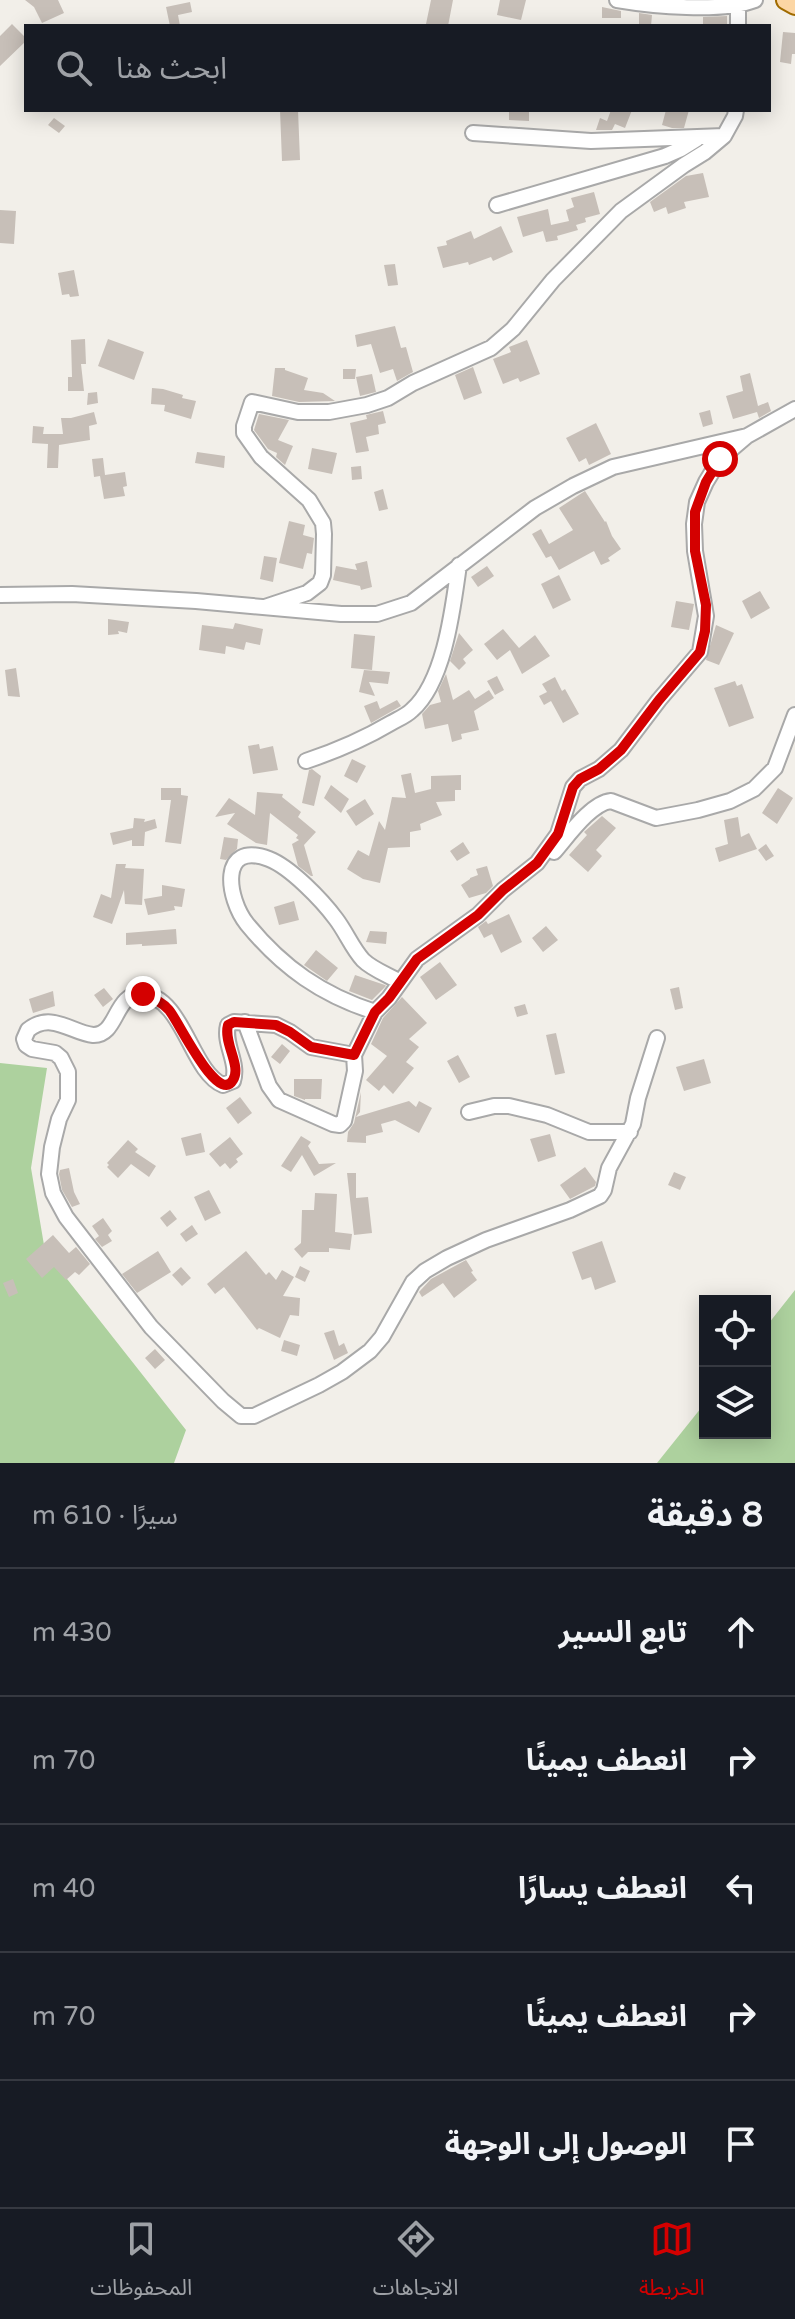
<!DOCTYPE html>
<html lang="ar">
<meta charset="utf-8">
<style>
:root{--surface:#171b24;--page:#242831;--text:#f1f3f6;--muted:#9ea1a6;--line:#363941;--accent:#d40000}
body{margin:0;font-family:"Varela Round","Noto Sans Arabic",sans-serif;background:var(--page);color:var(--text);direction:rtl}
.controls{position:absolute;right:24px;bottom:24px;display:grid;overflow:hidden;border-radius:0px;box-shadow:0 4px 20px #0003}
.controls button{width:72px;height:72px;display:grid;place-items:center;padding:0;border:0;border-bottom:2px solid var(--line);background:var(--surface);color:var(--text);font:40px sans-serif}
.stop{position:absolute;width:24px;height:24px;margin:-18px;border:6px solid #d40000;border-radius:50%;background:#fff}
.stop.end{background:#d40000;border-color:#fff;box-shadow:0 2px 8px #0008}
.list{margin:0;padding:0;list-style:none}
h2{display:flex;justify-content:space-between;align-items:center;height:104px;margin:0;padding:0 32px;font-size:34px}
h2 small{font-size:26px;font-weight:400;color:var(--muted)}
.list li{display:grid;grid-template-columns:52px 1fr auto;gap:24px;align-items:center;box-sizing:border-box;height:128px;padding:0 32px;border-top:2px solid var(--line)}
.list b{display:block;font-size:30px;white-space:nowrap}
.list em{font-size:26px;font-style:normal;color:var(--muted)}
.icon{flex:none;width:44px;height:44px;fill:none;stroke:currentColor;stroke-width:2;stroke-linecap:round;stroke-linejoin:round}
.map{position:relative;flex:none;width:795px;height:1463px;overflow:hidden;direction:ltr}
.search{position:absolute;background:var(--surface);box-shadow:0 4px 20px #0003;left:24px;right:24px;top:24px;height:88px;display:flex;align-items:center;gap:20px;box-sizing:border-box;padding:0 28px;border-radius:0px;color:var(--muted);font-size:30px}
.sheet{height:744px;background:var(--surface)}
nav{display:flex;justify-content:space-around;align-items:center;box-sizing:border-box;height:112px;border-top:2px solid var(--line);background:var(--surface);font-size:22px;color:var(--muted)}
nav a{display:grid;justify-items:center;gap:4px}
nav .on{color:var(--accent)}
.map>svg:first-child{display:block}
.forest{fill:#add19e}
.building{fill:#c7bfb8}
.lines{fill:none;stroke-linecap:round;stroke-linejoin:round}
.minor-casing{stroke:#a9a9a9;stroke-width:18}
.major-casing{stroke:#a06b00;stroke-width:22}
.minor{stroke:#fff;stroke-width:14}
.major{stroke:#fcd6a4;stroke-width:18}
.route{stroke:#d40000;stroke-width:10}
</style>
<div class="map">
<svg width="795" height="1463" viewBox="0 0 795 1463">
<rect width="100%" height="100%" fill="#f2efe9"/>
<path class="forest" d="M0,1063L47,1068L31,1168L45,1251L186,1430L174,1463H0Z
M795,1290V1463H657L705,1403V1433H765V1328Z"/>
<path class="building" d="M25,0H58L64,13L42,23L34,7Z
M431,0H453L448,26L426,24Z
M500,0H526L521,20L497,15Z
M190,2L192,12L178,15L180,26H170L166,7Z
M602,7L621,11V18H602Z
M639,13L652,15L651,26H639Z
M727,16V26H703V17Z
M12,24L26,38V41L0,66V36Z
M783,32L795,33V54H792L791,64L780,62Z
M280,110H298L300,160L282,161Z
M509,110H529V121L509,120Z
M611,110H632L625,128L615,124L612,130H596L600,118L607,121Z
M666,110H689L684,128H672L662,125Z
M54,118L65,126L59,133L48,125Z
M703,173L709,197L684,202L686,208L668,214L666,207L654,212L650,202L686,176Z
M594,192L600,214L585,218L586,222L576,225L578,230L557,236L558,240L546,242L543,231L523,237L517,217L548,209L551,225L569,221L566,210L574,207L571,198Z
M0,210L16,211L14,244L0,243Z
M501,226L513,252L493,261L491,257L469,265L468,262L443,268L437,247L447,245L446,241L471,231L474,239Z
M395,264L398,285L388,286L384,265Z
M74,270L79,296L70,297L69,294L62,295L58,273Z
M395,326L401,348L406,347L413,372L397,381L393,369L380,373L371,344L357,347L355,335Z
M85,339L86,364H81L84,391H68V377H72L71,340Z
M108,339L144,352L134,380L98,366Z
M527,340L540,374L520,382L518,378L503,384L493,359L511,352L509,347Z
M473,367L482,393L464,400L455,375Z
M275,368H285V370L308,378L304,390L323,393L335,401L299,402L272,396Z
M343,369H356L355,379H343Z
M750,373L758,406L768,402L771,411L759,418L757,412L733,419L726,396L743,391L740,376Z
M372,374L376,392L360,396L356,377Z
M152,388L163,389L183,395L182,398L196,401L191,419L164,411L165,405L151,404Z
M97,392L98,403L87,405L88,393Z
M710,410L713,424L703,427L699,413Z
M383,411L386,423L378,425L379,434L366,437L369,451L356,453L350,423L367,419L366,415Z
M94,412L97,424L89,426L90,440L59,445L58,468H47L48,444L32,443L33,426L44,427L43,434H63L61,418H71Z
M259,414L289,420L278,440L293,446L285,465L276,457L277,453L268,449L254,430Z
M596,423L611,454L589,465L586,458L579,462L566,438Z
M312,448L337,453L332,474L308,469Z
M197,452L225,456L224,468L195,463Z
M103,458L105,475L125,472L127,486L123,487L125,496L104,499L100,476L94,477L92,459Z
M361,466L362,479L352,480L351,467Z
M383,489L388,509L379,511L374,492Z
M585,491L605,522L606,521L612,536L621,549L608,558L610,561L601,565L594,551L559,570L551,556L546,558L532,534L541,529L549,544L573,530L559,508Z
M289,521L305,525L303,535L314,538L312,554L307,553L303,569L279,563Z
M264,556L277,558L273,582L260,579Z
M367,561L372,587L361,590L360,586L333,580L336,566L357,570L355,564Z
M487,566L494,576L478,587L471,577Z
M559,575L571,600L553,609L541,584Z
M760,591L770,608L751,619L742,601Z
M676,601L694,604L689,630L671,627Z
M108,619L129,622L127,633L118,631L119,634L108,635Z
M235,623L263,629L260,645L246,642L244,650L226,646L225,654L199,650L202,625L233,629Z
M716,625L734,633L719,665L706,660Z
M503,629L519,648L535,635L550,656L522,674L510,650L497,660L484,644Z
M459,633L473,650L463,659L466,663L459,670L450,661Z
M354,634L375,636L372,670L351,668Z
M16,668L20,697L8,696L5,670Z
M364,670L390,672L388,684L369,682L375,696L359,692Z
M446,674L453,700L469,690L475,699L489,690L494,698L474,711L479,730L461,734L462,739L452,742L448,724L425,729L422,714L430,705L441,702L438,691Z
M497,676L504,690L495,695L487,681Z
M555,677L562,691L565,689L579,714L563,723L551,701L544,705L539,696L547,692L542,684Z
M735,681L737,686L742,684L754,718L729,727L714,688Z
M397,700L401,706L371,723L364,706L377,701L380,709Z
M259,744L260,749L273,746L278,770L253,774L248,746Z
M352,759L366,766L357,783L344,776Z
M312,769L321,776L314,806L302,803L309,770Z
M411,773L415,793L431,789V776L461,775V790H455V801L436,802L442,815L420,824L421,830L410,832V847L388,848L380,883L363,879L347,869L358,850L369,856L379,821L385,830L392,797L406,798L401,775Z
M331,785L349,799L341,813L324,798Z
M161,788H181V795L188,796L181,844L165,842L171,800H161Z
M778,788L793,798L777,824L762,813Z
M257,792L283,794L282,797L301,812L298,817L316,832L304,845L313,876H311L298,866L292,844L299,840L296,838L298,835L270,813L267,845L256,843L227,824L235,813L215,817L229,798L255,815Z
M365,799L374,814L356,826L346,811Z
M602,816L616,828L596,850L602,856L588,872L569,855L587,835L584,832Z
M738,817L741,837L749,833L757,849L719,862L715,848L728,844L724,820Z
M134,818L145,819L144,822L155,819L157,828L145,832L144,846H132V840L113,845L110,833L133,828Z
M224,837L238,839L237,849L226,860L220,859Z
M463,842L470,853L457,861L450,851Z
M766,844L774,856L766,861L758,850Z
M116,864H126L125,868L144,869L142,905L125,904L124,890L112,924L93,917L101,894L111,898Z
M487,866L493,886L486,893L469,898L461,885L470,879V878L478,875L476,869Z
M162,885L185,889L182,907L174,906L175,910L148,915L144,899L162,896Z
M294,901L299,920L279,925L274,907Z
M509,914L522,942L501,953L492,934L484,938L478,927L486,921L488,924Z
M546,926L558,940L543,952L532,938Z
M176,929L177,944L142,946V944L126,945V933Z
M370,931L387,932L386,944L366,942Z
M316,950L338,968L327,981L304,965Z
M440,962L457,985L436,1000L420,977Z
M355,975L385,985L386,986L372,1000L349,991Z
M679,987L683,1008L675,1010L670,989Z
M104,988L113,999L103,1007L94,995Z
M53,991L55,1006L33,1013L29,999Z
M402,997L427,1023L409,1039L419,1047L406,1062L414,1068L393,1094L384,1085L379,1091L366,1080L387,1056L371,1044L383,1018Z
M525,1004L528,1014L517,1017L514,1007Z
M556,1033L565,1073L555,1075L546,1035Z
M282,1044L290,1051L280,1064L271,1057Z
M458,1055L470,1077L459,1083L447,1061Z
M704,1059L711,1083L684,1091L676,1067Z
M294,1079H322L321,1099H305V1100L294,1096Z
M361,1092L360,1112L356,1117L409,1101L416,1107L419,1101L432,1108L419,1133L395,1120L381,1124L383,1132L366,1136V1143L347,1142L348,1132L354,1123Z
M240,1097L252,1113L238,1124L226,1108Z
M201,1133L205,1152L186,1156L181,1138Z
M550,1134L556,1156L538,1162L530,1139Z
M301,1136L311,1142L308,1146L319,1164L336,1163L314,1176L302,1155L291,1172L281,1166Z
M230,1137L243,1154L236,1159L238,1162L230,1169L225,1163L220,1167L209,1154Z
M128,1140L138,1149L135,1152L156,1166L149,1177L131,1164L118,1178L107,1167L109,1165L107,1163Z
M585,1167L596,1182L595,1186L570,1199L560,1185Z
M69,1168L74,1192L80,1204L72,1207L62,1190L59,1174L60,1170Z
M674,1172L686,1177L680,1190L668,1185Z
M347,1173H356V1198L368,1197L372,1233L354,1235Z
M209,1190L221,1213L205,1221L194,1197Z
M315,1193L337,1194L335,1232L352,1234L350,1250L329,1248V1252H308L302,1258L294,1249L301,1243L302,1210H314Z
M170,1210L177,1219L167,1227L160,1218Z
M103,1218L112,1231L108,1235L112,1241L102,1247L95,1239L99,1236L92,1226Z
M192,1225L198,1234L186,1242L180,1234Z
M53,1235L69,1253L76,1247L90,1264L79,1275L75,1272L66,1280L54,1267L42,1278L26,1259Z
M602,1241L616,1282L595,1290L591,1277L582,1280L572,1252Z
M158,1251L171,1272L137,1293L122,1274Z
M246,1251L266,1275L269,1272L276,1280L282,1270L294,1277L283,1296L300,1298L299,1316L290,1315L280,1338L259,1328L257,1330L224,1287L215,1294L207,1284Z
M466,1260L473,1271L471,1272L477,1280L454,1298L443,1283L422,1297L419,1292L431,1279Z
M300,1266L310,1271L305,1282L295,1277Z
M181,1267L191,1278L182,1286L172,1275Z
M13,1279L18,1293L9,1297L3,1283Z
M334,1330L339,1346L344,1343L348,1353L334,1360L324,1333Z
M284,1340L300,1345L297,1356L281,1351Z
M155,1349L165,1360L155,1369L145,1358Z"/>
<g class="lines">
<defs>
<path id="minor" d="M617,0C653,6 721,13 755,0
M738,4V26
M473,133L591,141L724,136
M497,205L665,156L681,149L697,139
M0,595L72,594L196,601L341,614H377L411,603L535,508L573,486L613,467L747,436L795,409
M265,607L307,593L320,583L323,575L324,534L323,523L309,500L261,457L244,433V426L252,402L298,412H329L367,405L388,398L413,383L491,348L513,329L553,280L621,211L684,165L705,152L724,136L735,116L736,110
M306,761C336,751 364,739 391,723C398,719 406,716 412,710C445,681 453,607 459,565
M554,852C568,836 591,803 611,801L656,818L698,810L730,801L754,789L775,768L795,715
M375,1012C322,995 283,968 247,924C227,899 218,840 269,859C290,867 322,900 336,919C346,932 352,948 363,960C372,969 388,975 400,982
M245,1022L269,1086L279,1100L333,1124L340,1125L344,1121L355,1071L354,1055L375,1012L389,998L417,959L478,915L503,890L537,863L558,834L573,787L580,779L599,769L621,750L659,700L700,652L706,616L695,551L694,524L697,502L706,482L720,459L747,436
M354,1055L311,1047L290,1032L276,1025L234,1022L228,1025C223,1044 239,1062 233,1081L223,1085C191,1072 183,996 142,994C114,993 118,1036 93,1035C72,1033 51,1011 28,1030L24,1039L26,1045L32,1049L55,1053L61,1058L68,1072V1100L59,1119L52,1147L49,1174L53,1193L66,1217L151,1327L223,1401L241,1416H254L319,1385L342,1372L370,1351L382,1337L413,1282L425,1271L447,1258L486,1240L570,1210L600,1196L604,1190L609,1168L633,1124L638,1098L657,1038
M469,1112L494,1106H509L547,1115L589,1132H630"/>
<path id="major" d="M786,0L795,5"/>
</defs>
<use href="#minor" class="minor-casing"/>
<use href="#major" class="major-casing"/>
<use href="#minor" class="minor"/>
<use href="#major" class="major"/>
</g>
<g class="lines">
<path class="route" d="M143,994C154,998 162,1002 169,1010C178,1020 218,1106 233,1080C242,1066 223,1043 228,1025L234,1022L276,1025L290,1032L311,1047L354,1055L375,1012L389,998L417,959L478,915L503,890L537,863L558,834L573,787L580,779L599,769L621,750L659,700L700,652L705,631L706,605L695,551V512L706,482L720,459"/>
</g>
</svg>
<div class="controls">
<button><svg class="icon" aria-label="locate" viewBox="0 0 24 24"><circle cx="12" cy="12" r="6"/><path d="M12 2v4M12 18v4M2 12h4M18 12h4"/></svg></button>
<button><svg class="icon" aria-label="layers" viewBox="0 0 24 24"><path d="M12 4l9 5-9 5-9-5zM3 14l9 5 9-5"/></svg></button>
</div>
<div class="stop" style="left:720px;top:459px"></div>
<div class="stop end" style="left:143px;top:994px"></div>
<div class="search"><svg class="icon" aria-label="search" viewBox="0 0 24 24"><circle cx="10" cy="10" r="6"/><path d="M15 15l6 6"/></svg>ابحث هنا</div>
</div>
<section class="sheet">
<h2>8 دقيقة<small>سيرًا · 610 m</small></h2>
<ul class="list">
<li><svg class="icon" aria-label="ahead" viewBox="0 0 24 24"><path d="M12 20V5M6 11l6-6 6 6"/></svg><div><b>تابع السير</b></div><em>430 m</em></li>
<li><svg class="icon" aria-label="right" viewBox="0 0 24 24"><path d="M7 20v-9h11M14 6l5 5-5 5"/></svg><div><b>انعطف يمينًا</b></div><em>70 m</em></li>
<li><svg class="icon" aria-label="left" viewBox="0 0 24 24"><path d="M17 20v-9H6M10 6l-5 5 5 5"/></svg><div><b>انعطف يسارًا</b></div><em>40 m</em></li>
<li><svg class="icon" aria-label="right" viewBox="0 0 24 24"><path d="M7 20v-9h11M14 6l5 5-5 5"/></svg><div><b>انعطف يمينًا</b></div><em>70 m</em></li>
<li><svg class="icon" aria-label="arrive" viewBox="0 0 24 24"><path d="M6 21V4h12l-3 4 3 4H6"/></svg><div><b>الوصول إلى الوجهة</b></div></li>
</ul>
</section>
<nav>
<a class="on"><svg class="icon" aria-label="map" viewBox="0 0 24 24"><path d="M3 6l6-2 6 2 6-2v14l-6 2-6-2-6 2zM9 4v14M15 6v14"/></svg>الخريطة</a>
<a><svg class="icon" aria-label="directions" viewBox="0 0 24 24"><path d="M12 3l9 9-9 9-9-9zM9 14v-3h6M13 9l2 2-2 2"/></svg>الاتجاهات</a>
<a><svg class="icon" aria-label="saved" viewBox="0 0 24 24"><path d="M7 4h10v16l-5-4-5 4z"/></svg>المحفوظات</a>
</nav>
